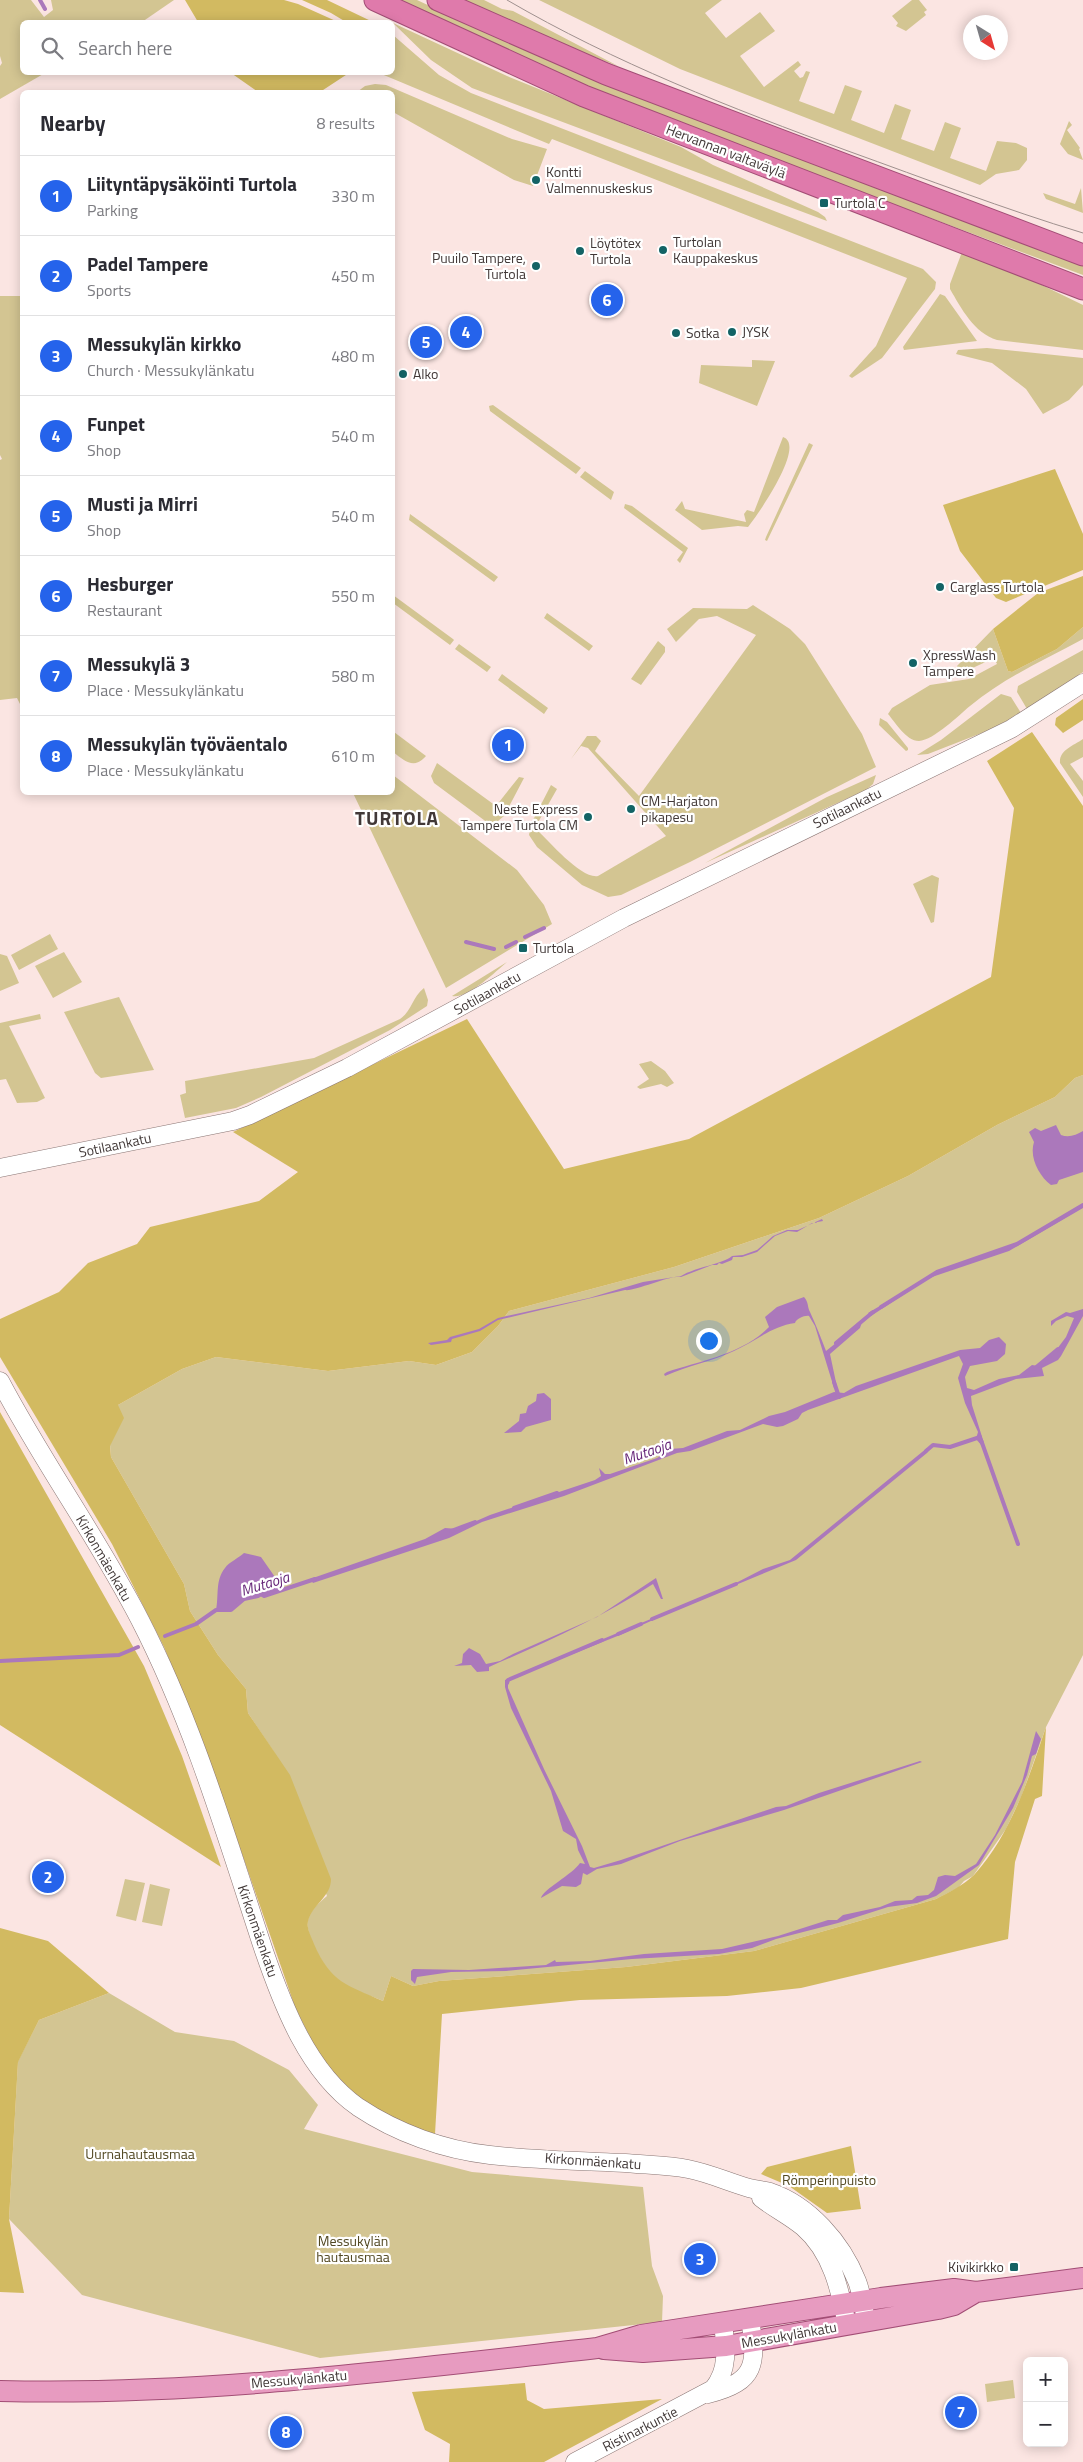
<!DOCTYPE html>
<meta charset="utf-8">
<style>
:root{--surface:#fff;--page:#f2f2f3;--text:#2b2b33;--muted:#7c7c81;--line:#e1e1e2;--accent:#2563eb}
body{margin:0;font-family:"Titillium Web",sans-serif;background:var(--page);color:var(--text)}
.controls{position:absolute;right:15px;bottom:15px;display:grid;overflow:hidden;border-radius:8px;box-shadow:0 2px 12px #0003}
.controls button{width:45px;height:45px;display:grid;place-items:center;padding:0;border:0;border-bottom:1px solid var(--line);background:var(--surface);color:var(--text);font:25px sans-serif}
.compass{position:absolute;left:963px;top:15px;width:45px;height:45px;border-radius:50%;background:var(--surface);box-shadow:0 2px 12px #0003;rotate:143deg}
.you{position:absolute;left:708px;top:1340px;width:18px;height:18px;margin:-12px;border:4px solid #fff;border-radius:50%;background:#1a73e8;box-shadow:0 0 0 8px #1a73e833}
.badge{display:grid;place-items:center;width:32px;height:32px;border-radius:50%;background:var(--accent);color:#fff;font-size:16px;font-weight:700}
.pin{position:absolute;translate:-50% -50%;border:2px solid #fff;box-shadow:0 1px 5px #0006}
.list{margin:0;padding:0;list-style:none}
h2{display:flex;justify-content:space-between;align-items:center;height:65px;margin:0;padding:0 20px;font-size:21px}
h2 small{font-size:16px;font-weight:400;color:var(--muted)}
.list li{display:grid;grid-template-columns:32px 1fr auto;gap:15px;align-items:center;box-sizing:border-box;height:80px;padding:0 20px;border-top:1px solid var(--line)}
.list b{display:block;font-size:19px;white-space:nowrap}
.list p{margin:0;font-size:16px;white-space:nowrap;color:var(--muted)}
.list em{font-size:16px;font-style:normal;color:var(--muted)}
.icon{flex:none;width:28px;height:28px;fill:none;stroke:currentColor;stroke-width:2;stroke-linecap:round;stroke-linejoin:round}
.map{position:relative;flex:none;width:1083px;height:2462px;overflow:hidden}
.search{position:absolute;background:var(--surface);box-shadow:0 2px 12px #0003;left:20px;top:20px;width:375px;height:55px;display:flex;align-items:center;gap:12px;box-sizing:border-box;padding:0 18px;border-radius:8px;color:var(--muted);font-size:19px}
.panel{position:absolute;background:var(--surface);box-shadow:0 2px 12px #0003;left:20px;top:90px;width:375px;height:705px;border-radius:8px}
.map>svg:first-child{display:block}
.green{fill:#d3c592}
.forest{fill:#d2ba61}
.water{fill:#ab78bb}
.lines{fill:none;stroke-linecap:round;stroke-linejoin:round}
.stream{stroke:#ab78bb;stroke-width:4}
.secondary-casing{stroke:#8a7674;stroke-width:19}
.primary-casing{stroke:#a24d75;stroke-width:22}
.trunk-casing{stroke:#a24d75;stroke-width:23}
.secondary{stroke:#fff;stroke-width:18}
.primary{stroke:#e79bc0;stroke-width:20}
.trunk{stroke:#df7aab;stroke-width:21}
.tram{stroke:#9f908e;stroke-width:1}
.poi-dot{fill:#136365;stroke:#fff;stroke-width:2}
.labels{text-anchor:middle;stroke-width:4.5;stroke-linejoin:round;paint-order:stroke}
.street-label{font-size:14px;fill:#413837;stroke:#fff}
.poi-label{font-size:14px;fill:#413837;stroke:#fff;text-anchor:start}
.park-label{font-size:14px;fill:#524822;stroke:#fff}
.water-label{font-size:15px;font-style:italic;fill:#662678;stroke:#fff}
.district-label{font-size:19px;font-weight:bold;letter-spacing:1px;fill:#413837;stroke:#fff}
</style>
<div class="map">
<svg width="1083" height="2462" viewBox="0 0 1083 2462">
<rect width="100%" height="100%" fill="#fbe5e2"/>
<path class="green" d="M0,0H31L44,17L53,10L51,0H174L142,22H22V72L45,73L0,99V66L2,63L0,56Z
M393,0H417L464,22L1083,263V275L765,156L562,76Z
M464,0H484L502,9L513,11L618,66L566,46Z
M539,0H722L705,13L726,38L760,12L775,31L740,56L764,87L798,61L801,65L794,71L800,78L803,77L806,71L810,72L799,101L834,114L845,85L862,91L851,120L884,133L895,104L911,110L901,139L934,151L945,122L961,128L950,158L986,171L997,141L1016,143L1027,148V160L1019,170L996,174L980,185L680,69Z
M912,0H919L927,10L924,12L926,15L906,31L896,26L898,23L892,16Z
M393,23L507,76L681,147L713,165L818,212L825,217L827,221L472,88L431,60Z
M393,35L439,75L471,93L923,269L936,282L935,289L882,358L852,378L849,376L876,346L907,278L552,139L549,144L379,73L392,72Z
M375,84L386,85L512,139L547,149L533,186L514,180L393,112L392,92H357L365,86Z
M1069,121L1072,125L1067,130L1080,148L1079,149L1083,160L1068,154L1060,144Z
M1081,188L1083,213L1046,199L1043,193L1075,204Z
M962,252L1015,272L1083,305V350L997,340C974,333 961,308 950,289V284Z
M940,294L945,296L977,341L904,350L903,347Z
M0,296H22V708L17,698L0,700V460L2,459L0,455Z
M987,348L1083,358V385L1069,400L1043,414L1026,389L992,363L956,354L958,350Z
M752,360L775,361L757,406L699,383L701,365L752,367Z
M493,405L581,468L576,474L490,411L489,406Z
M783,437C807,445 757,516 748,527L738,526L702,530L675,510L682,501L685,509L746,522L744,514L747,510L754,512Z
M809,443L813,445L767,541L765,540L766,537Z
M585,471L614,492L611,500L580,477Z
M625,504L632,506L688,548L680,563L677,560L683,552L624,508Z
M410,514L498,577L494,582L409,520Z
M393,595L453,639L454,640L450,645L393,603Z
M753,605L790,629L805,644L862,734L876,767L690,862L621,895L608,897L582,885L537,847L529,835L531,824L551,785L557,789L536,826L537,830C550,842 581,879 598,876L666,836L588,748L581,746L571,759L587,736H596L601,741L595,751L639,796L756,635L717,616L699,619L676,642L667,629L693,608L747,609Z
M547,613L593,646L589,651L544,618Z
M1083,627V639C1044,660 1004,678 970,706C959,715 934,740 919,741C906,741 895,722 888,714L892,708L930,685L969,679L997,664L994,658L962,673L957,666L993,629L1008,671L1012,672L1057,649Z
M658,641L665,647V652L641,685L631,679Z
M459,644L491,667L487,672L455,649Z
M1083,650V672L1027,709L1017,692L1018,686Z
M502,674L548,708L544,714L498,680Z
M1001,694L1011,697L1021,713L992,729L928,754L917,755L941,740Z
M880,718L887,722L908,748V750L906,751L879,725Z
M394,732L426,756C414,770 405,761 393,752Z
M1083,739V757L1070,764L1083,781V797L1060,763C1059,750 1073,746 1083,739Z
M437,763L496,806L519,777L524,778L504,816L492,826L434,783L431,776Z
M393,775L517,870L544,905L552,924L446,988L353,793L392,792Z
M876,775L873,784L866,790L705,863L827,797Z
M932,875L939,878L934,922L931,923L913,884Z
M50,934L58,949L19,970L11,955Z
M64,952L82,982L53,998L35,966Z
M0,954L7,956L19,983L0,991Z
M507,962C495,972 468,999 452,996Z
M424,988L428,1000L427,1006L390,1030L261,1097L236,1108L185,1118L180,1095L186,1093L185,1081L314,1058L400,1019C412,1011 412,997 424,988Z
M119,997L154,1070L101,1078L95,1073L64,1012Z
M40,1014L41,1019L9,1026L45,1098L37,1102L17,1103L6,1079L0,1080V1023Z
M651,1061L665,1071L674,1083L667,1087L661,1084L640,1089L637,1087L649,1079L639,1064Z
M1083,1075V1655L1046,1727L1022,1795L1006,1829L973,1876L964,1881L958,1888L936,1899L754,1951L626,1967L439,1981L413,1986L391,1976L383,2001C370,1995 349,1990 338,1981C326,1971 304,1934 308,1920C311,1909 319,1903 327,1896L274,1752L248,1713L246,1689L218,1655L190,1611L184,1584L111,1457L110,1445L118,1405L182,1369L216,1357L328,1371L409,1361L436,1365L472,1352L498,1326L509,1311L674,1267L819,1218L908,1176L997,1125L1055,1097L1075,1078Z
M125,1879L145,1883L136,1921L116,1916Z
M150,1884L170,1889L162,1926L142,1922Z
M109,1993L175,2032L234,2041L289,2070L318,2105L304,2129L472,2172L643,2187L652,2266L663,2296L662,2322L320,2358L82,2295L9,2219L18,2061L39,2020Z
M1013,2380L1015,2398L987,2402L985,2384Z"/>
<path class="forest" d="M185,0H284L298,4L338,22H198Z
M302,0H327L373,22H346L331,13Z
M231,73H349L320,92H258Z
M1055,469L1083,534V570L1006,602L996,598L960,551L943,505Z
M1083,576V627L1057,649L1012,672L1008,671L993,629L1038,593Z
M1083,699V720L1063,733L1055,725L1056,718Z
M1032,732L1083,806V1075L1075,1078L1055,1097L997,1125L908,1176L819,1218L674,1267L509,1311L498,1326L472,1352L436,1365L409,1361L328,1371L216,1357L182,1369L118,1405L124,1418L110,1446L111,1457L184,1584L190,1611L218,1655L246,1689L248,1713L290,1775L331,1879C331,1896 315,1903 309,1918C305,1927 311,1936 314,1944C331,1983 347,1985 383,2001L391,1976L413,1986L439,1981L626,1967L754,1951L936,1899C948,1893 965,1884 974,1875C1011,1835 1029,1777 1046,1727L1042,1796L1035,1799L1015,1862L1008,1939L801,1988L727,1996L580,2000L442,2014L435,2134C400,2124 364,2107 339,2080C320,2060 307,2031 295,2007L205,1747L164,1647L112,1544L0,1357V1319L59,1292L88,1263L137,1244L150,1227L259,1201L298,1172L233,1132L467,1019L564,1169L689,1139L991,977L1014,808L987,761Z
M0,1412L144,1666L182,1756L221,1867L0,1725Z
M0,1928L48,1941L109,1993L39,2020L18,2062L9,2219L24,2293L0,2292Z
M851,2146L861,2209L827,2213L789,2186L761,2174L767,2167Z
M525,2383L527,2400L544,2409L662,2399L544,2462H449L450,2444L425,2430L412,2392Z"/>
<path class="water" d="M1056,1125L1061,1135C1069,1138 1076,1135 1083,1131V1172L1059,1180L1057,1184L1051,1185C1039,1176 1029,1157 1034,1142L1029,1132L1035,1128L1041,1131Z
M1083,1205V1208L1009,1251L929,1278L871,1316L868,1313L937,1272L1017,1244Z
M822,1219L823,1221L812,1223L797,1232L788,1231L775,1236L757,1252L742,1257H733L732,1260L722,1264L719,1263L717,1265H712L681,1277C670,1275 634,1292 625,1290L498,1320L480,1331L452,1339L451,1342L431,1345L428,1343L447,1340L450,1337L479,1329L498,1318L589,1298L643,1282L681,1276C693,1268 726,1263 732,1256L743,1255L757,1250L773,1236L787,1230H798Z
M804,1297C809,1303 807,1306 810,1312C816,1325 821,1338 826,1351L862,1322L860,1328L830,1354L837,1387L834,1388L815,1326L809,1316C805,1315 796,1319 795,1323C772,1326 756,1341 734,1351C713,1361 687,1366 665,1376L664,1374L667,1372C700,1361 743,1354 769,1327L765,1317L777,1307Z
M1083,1309V1316L1061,1356L1058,1360L1042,1368L1044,1376L1016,1379L971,1396L972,1405L984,1443L982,1446L976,1439L978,1432L965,1403L958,1378L963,1364L959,1356L808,1410L802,1413L798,1419L783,1426L777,1427L763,1424L690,1451L677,1453L564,1496L482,1522L449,1538L313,1583L310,1579L425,1539L445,1528L458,1529L490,1515L595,1480L601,1476L599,1468L605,1474H610L657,1458L670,1449L683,1448L727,1431L740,1430L769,1416L785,1412L834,1392L844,1393L856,1386L960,1350L980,1348L989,1340L999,1337L1006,1344L1005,1354L997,1361L970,1366L965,1377L967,1388L974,1390L999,1379L1019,1375L1032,1365L1038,1366L1054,1353L1066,1337L1074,1318L1067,1316L1056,1321L1051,1326V1321L1066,1312L1070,1313Z
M544,1393L551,1399V1420L526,1427L521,1432L504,1433L519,1421L520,1414L526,1413L528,1406L536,1401L537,1394Z
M927,1448H930L927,1453L796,1560L673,1611L620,1635L508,1680V1688L544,1769L582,1846L590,1867L594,1868L621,1860L776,1807L786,1806L819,1793L920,1761L922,1762L784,1810L680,1841L621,1864L597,1869L587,1875L583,1873L581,1884L576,1887L562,1886L541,1898C543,1889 572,1875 580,1863L585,1864L578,1850L576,1839L563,1831L551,1791L511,1708L505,1687V1680L732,1585L763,1569L790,1560Z
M244,1553L261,1557L284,1590L261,1597L256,1595C239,1600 236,1612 216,1610C219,1596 215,1580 225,1568C229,1562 239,1558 244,1553Z
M656,1578L663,1599H661L653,1584C601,1618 544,1643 489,1667V1671L477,1672L471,1665L454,1666L462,1663L463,1654L469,1648L480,1654L486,1664L500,1661L513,1654L597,1617Z
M1036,1731L1041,1739L1036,1754L1032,1756L1027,1775L1013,1808L979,1865L936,1896L917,1903L888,1907L838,1923L776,1939L752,1948L719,1954L632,1959L506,1971L451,1972L417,1977L415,1984L411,1980V1971L413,1969L469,1970L546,1965L555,1960L556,1962L590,1961L644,1954L722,1949L778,1936L828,1920H837L843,1915L880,1907L895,1901L912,1900L917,1896L928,1895L934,1890L938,1877L945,1875L955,1876L976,1864L995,1835L1022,1782Z"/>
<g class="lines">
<path class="stream" d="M40,0L45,9
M525,937L544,928
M466,942L494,949
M506,947L516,942
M881,1307L937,1272L1017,1244L1083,1205
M836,1343L873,1312
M1034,1369L1058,1349
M834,1382L839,1397
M981,1440L1018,1544
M926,1451L933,1445L950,1447L980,1437
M514,1508L557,1493
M451,1531L475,1522
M264,1596L315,1579
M652,1619L736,1584
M618,1634L641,1624
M165,1636L196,1624L216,1610H231L244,1599L258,1596
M0,1661L119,1655L138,1647
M507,1683L508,1680L602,1640"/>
<defs>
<path id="secondary" d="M0,1168L233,1121L250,1115L347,1068L624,918L1011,729L1083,683
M0,1381C43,1463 98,1538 140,1620C194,1725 227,1839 264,1951C283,2006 308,2072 358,2107C397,2133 444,2150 490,2155C535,2160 580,2161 625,2163C646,2165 668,2165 688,2169C709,2173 728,2182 749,2188C756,2190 763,2190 770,2192C809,2205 842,2243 857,2281C862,2294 864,2308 866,2322
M761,2198C775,2209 790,2216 803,2227C832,2252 840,2290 847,2325
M708,2394C757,2382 757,2363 750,2319
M575,2462L713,2389C729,2370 726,2347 723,2324"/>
<path id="primary" d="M604,2349L643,2352L726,2346L938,2309L954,2305L976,2292
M0,2391C200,2396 399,2370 597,2348L641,2335L881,2298L954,2289L976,2292L1083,2278"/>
<path id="trunk" d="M375,0L584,96L1083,289
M438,0L606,74L1083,255"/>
</defs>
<use href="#secondary" class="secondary-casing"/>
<use href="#primary" class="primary-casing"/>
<use href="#trunk" class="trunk-casing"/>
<use href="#secondary" class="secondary"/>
<use href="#primary" class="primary"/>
<use href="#trunk" class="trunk"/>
<path class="tram" d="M507,0C615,63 731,108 848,151C926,179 1004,209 1083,233"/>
</g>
<g class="poi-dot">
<circle cx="536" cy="180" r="5"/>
<rect x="819" y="198" width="10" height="10" rx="2.5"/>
<circle cx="663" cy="250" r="5"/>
<circle cx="580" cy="251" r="5"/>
<circle cx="536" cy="266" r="5"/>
<circle cx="732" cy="332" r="5"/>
<circle cx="676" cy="333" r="5"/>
<circle cx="403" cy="374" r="5"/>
<circle cx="940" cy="587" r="5"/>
<circle cx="913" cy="663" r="5"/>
<circle cx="631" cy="809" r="5"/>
<circle cx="588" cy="817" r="5"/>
<rect x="518" y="943" width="10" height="10" rx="2.5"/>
<rect x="1009" y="2262" width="10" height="10" rx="2.5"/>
</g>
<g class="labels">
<g class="street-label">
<text transform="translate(726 151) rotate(21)" y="5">Hervannan valtaväylä</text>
<text transform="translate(847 808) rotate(-26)" y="5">Sotilaankatu</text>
<text transform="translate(487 993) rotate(-29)" y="5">Sotilaankatu</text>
<text transform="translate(115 1145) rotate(-12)" y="5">Sotilaankatu</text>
<text transform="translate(104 1558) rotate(60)" y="5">Kirkonmäenkatu</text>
<text transform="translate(258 1931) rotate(71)" y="5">Kirkonmäenkatu</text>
<text transform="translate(593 2161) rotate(4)" y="5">Kirkonmäenkatu</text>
<text transform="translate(789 2335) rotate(-10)" y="5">Messukylänkatu</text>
<text transform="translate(299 2379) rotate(-5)" y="5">Messukylänkatu</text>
<text transform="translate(640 2429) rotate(-27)" y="5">Ristinarkuntie</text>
</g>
<g class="poi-label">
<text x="546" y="177">Kontti<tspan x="546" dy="16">Valmennuskeskus</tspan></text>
<text x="834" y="208">Turtola C</text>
<text x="673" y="247">Turtolan<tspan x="673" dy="16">Kauppakeskus</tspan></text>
<text x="590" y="248">Löytötex<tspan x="590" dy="16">Turtola</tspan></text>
<text x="526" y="263" text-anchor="end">Puuilo Tampere,<tspan x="526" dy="16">Turtola</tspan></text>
<text x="742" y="337">JYSK</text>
<text x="686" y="338">Sotka</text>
<text x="413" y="379">Alko</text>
<text x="950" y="592">Carglass Turtola</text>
<text x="923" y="660">XpressWash<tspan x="923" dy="16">Tampere</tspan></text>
<text x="641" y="806">CM-Harjaton<tspan x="641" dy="16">pikapesu</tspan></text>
<text x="578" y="814" text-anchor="end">Neste Express<tspan x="578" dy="16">Tampere Turtola CM</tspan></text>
<text x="533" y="953">Turtola</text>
<text x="1004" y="2272" text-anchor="end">Kivikirkko</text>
</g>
<g class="park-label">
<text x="140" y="2159">Uurnahautausmaa</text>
<text x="829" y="2185">Römperinpuisto</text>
<text x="353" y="2246">Messukylän<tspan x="353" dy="16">hautausmaa</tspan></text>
</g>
<g class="water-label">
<text transform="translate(647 1452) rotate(-19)" y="5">Mutaoja</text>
<text transform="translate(265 1584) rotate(-17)" y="5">Mutaoja</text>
</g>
<g class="district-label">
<text x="397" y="825">TURTOLA</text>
</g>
</g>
</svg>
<div class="controls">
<button>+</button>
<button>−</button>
</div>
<svg class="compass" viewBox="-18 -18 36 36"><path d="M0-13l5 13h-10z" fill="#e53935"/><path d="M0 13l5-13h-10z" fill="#7c7c81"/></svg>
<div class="you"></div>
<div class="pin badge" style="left:508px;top:745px">1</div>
<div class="pin badge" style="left:48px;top:1877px">2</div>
<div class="pin badge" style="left:700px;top:2259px">3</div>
<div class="pin badge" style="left:466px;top:332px">4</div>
<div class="pin badge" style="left:426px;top:342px">5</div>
<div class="pin badge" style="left:607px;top:300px">6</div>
<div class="pin badge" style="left:961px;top:2412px">7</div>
<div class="pin badge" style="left:286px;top:2432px">8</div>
<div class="search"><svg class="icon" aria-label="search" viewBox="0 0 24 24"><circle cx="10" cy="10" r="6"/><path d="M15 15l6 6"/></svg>Search here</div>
<section class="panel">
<h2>Nearby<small>8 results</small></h2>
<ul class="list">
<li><span class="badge">1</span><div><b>Liityntäpysäköinti Turtola</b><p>Parking</p></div><em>330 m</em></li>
<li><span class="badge">2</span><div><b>Padel Tampere</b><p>Sports</p></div><em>450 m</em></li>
<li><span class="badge">3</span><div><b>Messukylän kirkko</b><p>Church · Messukylänkatu</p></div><em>480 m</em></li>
<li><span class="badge">4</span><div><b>Funpet</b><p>Shop</p></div><em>540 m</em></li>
<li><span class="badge">5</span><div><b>Musti ja Mirri</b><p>Shop</p></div><em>540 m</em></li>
<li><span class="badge">6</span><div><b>Hesburger</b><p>Restaurant</p></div><em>550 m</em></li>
<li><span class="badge">7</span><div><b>Messukylä 3</b><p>Place · Messukylänkatu</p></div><em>580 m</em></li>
<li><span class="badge">8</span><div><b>Messukylän työväentalo</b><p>Place · Messukylänkatu</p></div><em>610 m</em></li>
</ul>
</section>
</div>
